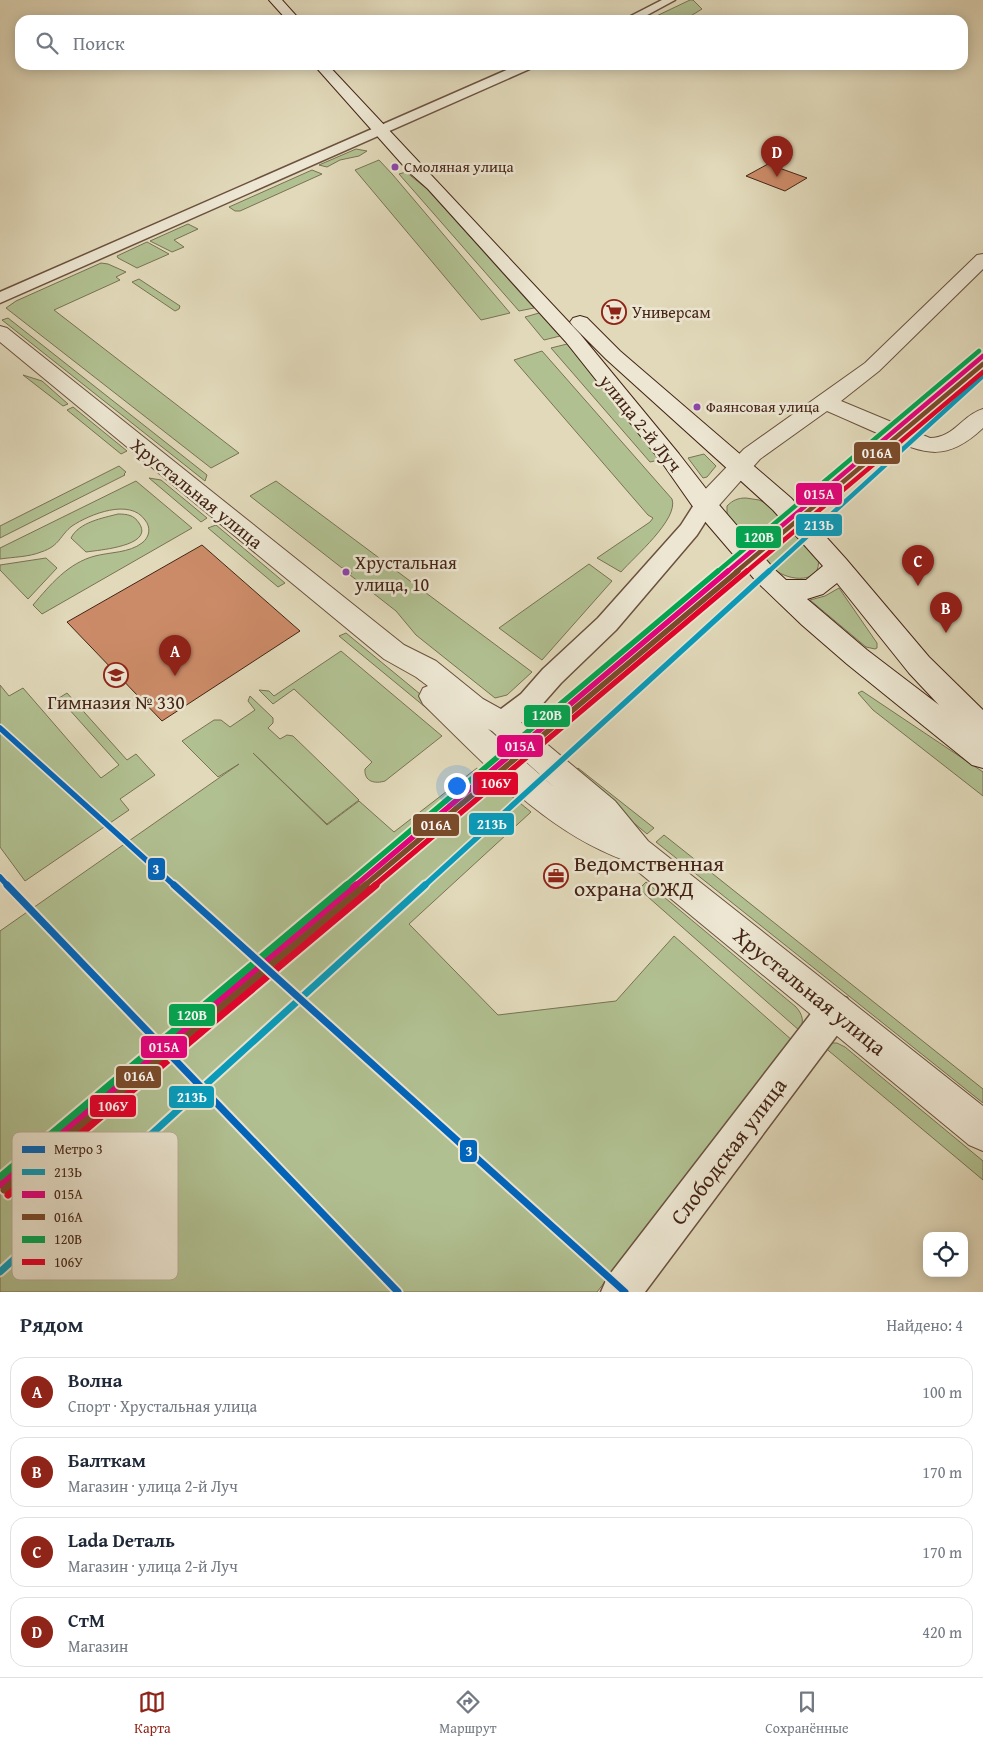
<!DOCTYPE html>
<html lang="ru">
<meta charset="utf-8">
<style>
:root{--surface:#fff;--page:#f6f6f7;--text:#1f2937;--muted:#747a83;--line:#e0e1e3;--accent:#8f2418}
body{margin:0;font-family:"Gentium Book Plus",serif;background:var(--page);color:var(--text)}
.controls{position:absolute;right:15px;bottom:15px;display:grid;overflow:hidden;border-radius:10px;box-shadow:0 2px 12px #0003}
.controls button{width:45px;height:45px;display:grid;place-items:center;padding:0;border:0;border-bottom:1px solid var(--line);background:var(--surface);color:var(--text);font:25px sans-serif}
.you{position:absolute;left:456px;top:785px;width:18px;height:18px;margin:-12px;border:4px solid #fff;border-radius:50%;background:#1a73e8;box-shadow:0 0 0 8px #1a73e833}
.badge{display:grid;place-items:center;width:32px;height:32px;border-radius:50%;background:var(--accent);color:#fff;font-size:16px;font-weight:700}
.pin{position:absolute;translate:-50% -41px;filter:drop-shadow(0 1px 2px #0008)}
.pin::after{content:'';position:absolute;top:26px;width:18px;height:15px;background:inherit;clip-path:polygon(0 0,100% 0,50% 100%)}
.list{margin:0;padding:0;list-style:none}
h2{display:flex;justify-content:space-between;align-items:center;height:65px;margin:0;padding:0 20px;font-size:21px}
h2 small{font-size:16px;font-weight:400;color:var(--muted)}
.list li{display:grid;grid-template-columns:32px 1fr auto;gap:15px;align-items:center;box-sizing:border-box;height:70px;margin:0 10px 10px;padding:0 10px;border:1px solid var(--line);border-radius:15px}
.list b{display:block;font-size:19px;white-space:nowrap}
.list p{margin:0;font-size:16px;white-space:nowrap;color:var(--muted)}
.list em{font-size:16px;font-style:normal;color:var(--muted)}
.icon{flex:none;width:28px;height:28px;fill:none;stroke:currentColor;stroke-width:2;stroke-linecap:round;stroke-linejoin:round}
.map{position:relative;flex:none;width:983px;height:1292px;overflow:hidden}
.search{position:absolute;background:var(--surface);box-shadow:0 2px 12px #0003;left:15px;right:15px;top:15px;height:55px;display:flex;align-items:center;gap:12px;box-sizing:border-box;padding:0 18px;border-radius:15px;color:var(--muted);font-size:19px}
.sheet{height:385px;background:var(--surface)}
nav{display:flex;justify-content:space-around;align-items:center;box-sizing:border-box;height:70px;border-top:1px solid var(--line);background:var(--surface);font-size:14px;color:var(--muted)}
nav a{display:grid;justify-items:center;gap:2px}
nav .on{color:var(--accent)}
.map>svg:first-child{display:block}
.green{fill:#b1c091;stroke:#7a7253}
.building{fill:#cc8b68;stroke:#442415}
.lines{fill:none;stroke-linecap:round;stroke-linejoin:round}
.minor-casing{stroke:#6b513e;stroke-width:3}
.tertiary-casing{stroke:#6b513e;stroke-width:2}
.secondary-casing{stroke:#442415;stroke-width:2}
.minor{fill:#ece6d2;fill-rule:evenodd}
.tertiary{fill:#ece6d2;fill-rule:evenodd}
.secondary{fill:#ece6d2;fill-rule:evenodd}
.rail-1-far2-casing{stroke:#ece6d2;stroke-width:8}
.rail-1-far1-casing{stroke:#ece6d2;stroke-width:9}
.rail-1-casing{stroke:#ece6d2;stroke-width:11}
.rail-2-far2-casing{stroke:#ece6d2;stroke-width:8}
.rail-2-far1-casing{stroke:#ece6d2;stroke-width:9}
.rail-2-casing{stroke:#ece6d2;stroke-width:11}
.rail-3-far2-casing{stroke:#ece6d2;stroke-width:8}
.rail-3-far1-casing{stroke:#ece6d2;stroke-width:9}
.rail-3-casing{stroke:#ece6d2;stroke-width:11}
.rail-4-far2-casing{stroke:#ece6d2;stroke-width:8}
.rail-4-far1-casing{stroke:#ece6d2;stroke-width:9}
.rail-4-casing{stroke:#ece6d2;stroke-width:11}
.rail-5-far2-casing{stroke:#ece6d2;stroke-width:8}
.rail-5-far1-casing{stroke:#ece6d2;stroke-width:9}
.rail-5-casing{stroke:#ece6d2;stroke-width:11}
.rail-1-far2{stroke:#079cbc;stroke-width:4.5}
.rail-1-far1{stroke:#079cbc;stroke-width:5.5}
.rail-1{stroke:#079cbc;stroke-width:7}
.rail-2-far2{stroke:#e5007d;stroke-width:4.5}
.rail-2-far1{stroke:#e5007d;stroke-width:5.5}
.rail-2{stroke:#e5007d;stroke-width:7}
.rail-3-far2{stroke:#7a4b2a;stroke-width:4.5}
.rail-3-far1{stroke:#7a4b2a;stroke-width:5.5}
.rail-3{stroke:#7a4b2a;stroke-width:7}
.rail-4-far2{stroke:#00a651;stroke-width:4.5}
.rail-4-far1{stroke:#00a651;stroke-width:5.5}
.rail-4{stroke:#00a651;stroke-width:7}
.rail-5-far2{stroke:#e4002b;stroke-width:4.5}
.rail-5-far1{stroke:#e4002b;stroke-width:5.5}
.rail-5{stroke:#e4002b;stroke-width:7}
.metro-1-far1-casing{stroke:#ece6d2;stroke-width:9}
.metro-1-casing{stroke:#ece6d2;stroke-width:11}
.metro-1-far1{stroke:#0065bd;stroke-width:5.5}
.metro-1{stroke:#0065bd;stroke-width:7}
.bus-dot{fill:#8e44ad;stroke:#ece6d2;stroke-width:2}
.labels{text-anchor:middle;stroke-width:5;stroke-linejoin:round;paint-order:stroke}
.far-bus-label{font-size:15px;fill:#442415;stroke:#ece6d2;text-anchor:start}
.far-poi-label{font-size:16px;fill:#442415;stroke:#ece6d2;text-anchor:start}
.bus-label{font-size:18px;fill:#442415;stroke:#ece6d2;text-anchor:start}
.street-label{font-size:19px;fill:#442415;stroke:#ece6d2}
.poi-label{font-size:19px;fill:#442415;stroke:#ece6d2}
.near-poi-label{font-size:22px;fill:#442415;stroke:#ece6d2;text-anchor:start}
.near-street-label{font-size:22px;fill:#442415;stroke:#ece6d2}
.key{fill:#ece6d2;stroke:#baac99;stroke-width:1}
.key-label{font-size:14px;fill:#442415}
.line-badge{stroke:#ece6d2;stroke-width:2}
.badge-label{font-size:14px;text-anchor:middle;font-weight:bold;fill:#fff}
</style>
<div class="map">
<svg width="983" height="1292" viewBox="0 0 983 1292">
<rect width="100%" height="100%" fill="#e1d9ba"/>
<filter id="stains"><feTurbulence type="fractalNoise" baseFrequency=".004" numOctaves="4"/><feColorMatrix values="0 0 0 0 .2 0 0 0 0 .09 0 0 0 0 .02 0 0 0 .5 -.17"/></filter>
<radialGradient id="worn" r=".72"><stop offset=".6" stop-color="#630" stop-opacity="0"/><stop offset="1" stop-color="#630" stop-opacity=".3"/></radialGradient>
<path class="green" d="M690,0H693L702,9L684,20H648Z
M356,149L367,151L359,156L340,160L327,167L319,165Z
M379,160L393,175L510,313L481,320L355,170Z
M312,170L322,174L240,211H235L229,207Z
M406,172L427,189L534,308L519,311L399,174Z
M188,224L198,229L174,240L184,247L172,252L150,241Z
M147,242L169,254L137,268L118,258L117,256Z
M101,263L108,264L126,272L116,277L120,280L54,310L239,453L211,468L6,308L16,301Z
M139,279L180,306L179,309L175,311L132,282Z
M539,313L560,336L544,340L525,317Z
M8,318L207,475L205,481L2,320Z
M567,344L659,460L650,462L551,348Z
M542,351L672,499C679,519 634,557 621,572L597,558L650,522L653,518L648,515L514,360Z
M23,375L42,381L68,404L63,406Z
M73,407L127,451L121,454L67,410Z
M704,454L716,466L707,477L703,478L688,458Z
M119,466L126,472L124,474L125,475L0,538V526Z
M149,478L161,480L207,518L201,522Z
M136,481L192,528L42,614L33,605C50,585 68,563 95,556C110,552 129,553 142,543C150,537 151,527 145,520C130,498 90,514 72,526C60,535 60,546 41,552C29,557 13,557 0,559V548Z
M276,481L532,672L507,695L495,698L416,635L396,611L350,575L352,573L344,567L342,568L250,496Z
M746,498L759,500L770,505L818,558C823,584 789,582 774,569L727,514V506C733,500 738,498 746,498Z
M118,514C127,514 134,515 139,523C155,546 99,550 86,552L71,538C79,522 103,518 118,514Z
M216,525L285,583L278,587L208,528Z
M46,558L57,568L28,599L0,570V565Z
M589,564L612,581L542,660L499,628Z
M839,588L877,643V648L875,649L866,647L810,600L825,596Z
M346,633L420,694L433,709L430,711L339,636Z
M341,651L442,736L385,781C375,784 364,782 365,769L372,762L294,689L273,704L259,690L269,691L274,696Z
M0,685L9,696L23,688L101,778L119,765L59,698L67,693L127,760L136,754L155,775L120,799L129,810L25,881L0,847Z
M862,691L983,772V796L873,710L858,693Z
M250,696L273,718V723L268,728L280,739L287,735L293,736L359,800L327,824L253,753L327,825L359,801L394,832L477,768L531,812L409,924L498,1015L616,1001L674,936L793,1041L597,1292H0V931L239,764L218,777L182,741L214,720H221L230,727L255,710L248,701Z
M578,768L654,828L647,834L573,772Z
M664,835L983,1089V1103L656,842Z
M646,882L796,1007C803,1015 804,1021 800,1031L639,889Z
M829,1043H837L845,1047L983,1161V1180L823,1046Z"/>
<path class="building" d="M768,164L807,178L785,191L746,176Z
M202,545L300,631L162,721L67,622Z"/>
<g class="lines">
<defs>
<path id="minor" d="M662,0H675L638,20H623Z
M518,65H534L532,68L0,303V292Z
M705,498L713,500L716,505L697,535L616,630L561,683L539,708L511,731L502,734L493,731L489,723L493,715L521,694L543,669L598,618L681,525L697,500Z
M835,994L847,998L852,1010L847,1022L645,1292H601L607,1278L823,998Z"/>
<path id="tertiary" d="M983,254V269L879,371L841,401L930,438C954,438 962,415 983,409V428C947,462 926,455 884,436C865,428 846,419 827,411L760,459L714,511L705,513L696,511L693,505L696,499L744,449L865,363L977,255Z
M0,326L7,328L404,645L436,661L483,699L512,715L615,801L648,841L983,1106V1151L969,1145L624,860C543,830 484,763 423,704L419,696L423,688L428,686L416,677L384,659L0,342ZM488,729L492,731L555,788Z"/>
<path id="secondary" d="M269,0H282L300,20H287Z
M314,65H328L580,334L679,454L714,499L774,569L786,580H806L823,566L773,510L606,359L573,326L570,322L573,318L580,316L587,318L620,351L791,498L846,559L929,657L983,710V768L972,765L847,664L802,625L756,581L696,511L663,464L566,342L428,189L410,173ZM837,583L909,673L939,705L867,650L807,599L823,594Z"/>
</defs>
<use href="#minor" class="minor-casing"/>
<use href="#tertiary" class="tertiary-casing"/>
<use href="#secondary" class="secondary-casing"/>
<use href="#minor" class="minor"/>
<use href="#tertiary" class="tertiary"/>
<use href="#secondary" class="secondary"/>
<defs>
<path id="rail-1-far2" d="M768,572L983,376"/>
<path id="rail-1-far1" d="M424,886L769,571"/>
<path id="rail-1" d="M0,1272L425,885"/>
<path id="rail-2-far2" d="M727,572L983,356"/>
<path id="rail-2-far1" d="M355,886L728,571"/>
<path id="rail-2" d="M0,1185L356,885"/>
<path id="rail-3-far2" d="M736,572L983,364"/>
<path id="rail-3-far1" d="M364,886L738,571"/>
<path id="rail-3" d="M4,1190L366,885"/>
<path id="rail-4-far2" d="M717,572L979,351"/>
<path id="rail-4-far1" d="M345,886L718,571"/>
<path id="rail-4" d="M0,1177L347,885"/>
<path id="rail-5-far2" d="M746,572L983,372"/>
<path id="rail-5-far1" d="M374,886L747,571"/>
<path id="rail-5" d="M8,1195L376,885"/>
</defs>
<use href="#rail-1-far2" class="rail-1-far2-casing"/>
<use href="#rail-1-far1" class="rail-1-far1-casing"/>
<use href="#rail-1" class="rail-1-casing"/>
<use href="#rail-2-far2" class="rail-2-far2-casing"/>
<use href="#rail-2-far1" class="rail-2-far1-casing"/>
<use href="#rail-2" class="rail-2-casing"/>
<use href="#rail-3-far2" class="rail-3-far2-casing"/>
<use href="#rail-3-far1" class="rail-3-far1-casing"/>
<use href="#rail-3" class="rail-3-casing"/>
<use href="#rail-4-far2" class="rail-4-far2-casing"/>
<use href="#rail-4-far1" class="rail-4-far1-casing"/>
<use href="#rail-4" class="rail-4-casing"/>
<use href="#rail-5-far2" class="rail-5-far2-casing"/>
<use href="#rail-5-far1" class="rail-5-far1-casing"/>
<use href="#rail-5" class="rail-5-casing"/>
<use href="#rail-1-far2" class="rail-1-far2"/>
<use href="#rail-1-far1" class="rail-1-far1"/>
<use href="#rail-1" class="rail-1"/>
<use href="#rail-2-far2" class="rail-2-far2"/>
<use href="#rail-2-far1" class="rail-2-far1"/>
<use href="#rail-2" class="rail-2"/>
<use href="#rail-3-far2" class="rail-3-far2"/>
<use href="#rail-3-far1" class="rail-3-far1"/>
<use href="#rail-3" class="rail-3"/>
<use href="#rail-4-far2" class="rail-4-far2"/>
<use href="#rail-4-far1" class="rail-4-far1"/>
<use href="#rail-4" class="rail-4"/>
<use href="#rail-5-far2" class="rail-5-far2"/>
<use href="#rail-5-far1" class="rail-5-far1"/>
<use href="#rail-5" class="rail-5"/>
<defs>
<path id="metro-1-far1" d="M0,728L175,886
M0,877L8,886"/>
<path id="metro-1" d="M7,885L398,1292
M174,885L625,1292"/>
</defs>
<use href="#metro-1-far1" class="metro-1-far1-casing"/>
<use href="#metro-1" class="metro-1-casing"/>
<use href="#metro-1-far1" class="metro-1-far1"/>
<use href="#metro-1" class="metro-1"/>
</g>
<defs>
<symbol id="supermarket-ring" viewBox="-11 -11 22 22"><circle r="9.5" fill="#ece6d2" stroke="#8f2418" stroke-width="1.5"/><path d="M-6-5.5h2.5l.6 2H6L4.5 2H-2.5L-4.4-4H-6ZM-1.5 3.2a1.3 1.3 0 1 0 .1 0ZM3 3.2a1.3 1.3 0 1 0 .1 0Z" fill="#8f2418"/></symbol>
<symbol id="school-ring" viewBox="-11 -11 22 22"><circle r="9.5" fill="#ece6d2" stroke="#8f2418" stroke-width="1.5"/><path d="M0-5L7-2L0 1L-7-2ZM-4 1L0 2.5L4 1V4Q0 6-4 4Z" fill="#8f2418"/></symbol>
<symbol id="office-ring" viewBox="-11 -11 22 22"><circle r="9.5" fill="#ece6d2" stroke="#8f2418" stroke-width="1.5"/><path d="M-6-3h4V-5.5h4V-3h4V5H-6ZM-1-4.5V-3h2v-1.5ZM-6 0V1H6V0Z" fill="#8f2418"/></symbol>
</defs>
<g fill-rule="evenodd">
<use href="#supermarket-ring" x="600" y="298" width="28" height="28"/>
<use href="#school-ring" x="102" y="661" width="28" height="28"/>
<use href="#office-ring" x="542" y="862" width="28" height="28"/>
</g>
<g class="bus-dot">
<circle cx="395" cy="167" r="4.5"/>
<circle cx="697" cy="407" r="4.5"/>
<circle cx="346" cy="572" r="4.5"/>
</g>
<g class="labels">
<g class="far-bus-label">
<text x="404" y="172">Смоляная улица</text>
<text x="706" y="412">Фаянсовая улица</text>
</g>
<g class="far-poi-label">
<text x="632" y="318">Универсам</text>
</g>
<g class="bus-label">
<text x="355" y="569">Хрустальная<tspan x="355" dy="22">улица, 10</tspan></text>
</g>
<g class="street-label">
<text transform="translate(641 423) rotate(51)" y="7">улица 2-й Луч</text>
<text transform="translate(197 493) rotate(39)" y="7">Хрустальная улица</text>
</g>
<g class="poi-label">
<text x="116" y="709">Гимназия № 330</text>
</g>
<g class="near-poi-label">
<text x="574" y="871">Ведомственная<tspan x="574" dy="25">охрана ОЖД</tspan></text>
</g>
<g class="near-street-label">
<text transform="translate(810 991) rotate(39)" y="8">Хрустальная улица</text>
<text transform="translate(728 1151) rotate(-53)" y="8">Слободская улица</text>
</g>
</g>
<rect x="12" y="1132" width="166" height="148" rx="8" class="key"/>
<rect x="22" y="1146" width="23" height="7" fill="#0065bd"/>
<rect x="22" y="1169" width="23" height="6" fill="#079cbc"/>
<rect x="22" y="1191" width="23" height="7" fill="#e5007d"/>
<rect x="22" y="1214" width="23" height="6" fill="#7a4b2a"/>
<rect x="22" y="1236" width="23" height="7" fill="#00a651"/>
<rect x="22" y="1259" width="23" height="6" fill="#e4002b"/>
<g class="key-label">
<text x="54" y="1154">Метро 3</text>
<text x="54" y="1177">213Ь</text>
<text x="54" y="1199">015А</text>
<text x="54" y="1222">016А</text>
<text x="54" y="1244">120В</text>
<text x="54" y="1267">106У</text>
</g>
<g class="line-badge">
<rect x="853" y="441" width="48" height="24" rx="5" fill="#7a4b2a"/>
<rect x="795" y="482" width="48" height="24" rx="5" fill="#e5007d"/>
<rect x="795" y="513" width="48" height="24" rx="5" fill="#079cbc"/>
<rect x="735" y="525" width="47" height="24" rx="5" fill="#00a651"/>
<rect x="523" y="704" width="48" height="24" rx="5" fill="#00a651"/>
<rect x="496" y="734" width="48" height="24" rx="5" fill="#e5007d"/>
<rect x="472" y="771" width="47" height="25" rx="5" fill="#e4002b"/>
<rect x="468" y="812" width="47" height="24" rx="5" fill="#079cbc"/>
<rect x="412" y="813" width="48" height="24" rx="5" fill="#7a4b2a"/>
<rect x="147" y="857" width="19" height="24" rx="5" fill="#0065bd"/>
<rect x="168" y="1003" width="48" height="24" rx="5" fill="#00a651"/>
<rect x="140" y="1035" width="48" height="24" rx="5" fill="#e5007d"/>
<rect x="115" y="1065" width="47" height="24" rx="5" fill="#7a4b2a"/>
<rect x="168" y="1085" width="47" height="24" rx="5" fill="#079cbc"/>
<rect x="89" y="1094" width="48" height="24" rx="5" fill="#e4002b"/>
<rect x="459" y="1139" width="19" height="24" rx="5" fill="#0065bd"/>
</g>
<g class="badge-label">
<text x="877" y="458">016А</text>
<text x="819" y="499">015А</text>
<text x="819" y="530">213Ь</text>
<text x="759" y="542">120В</text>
<text x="547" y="720">120В</text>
<text x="520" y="751">015А</text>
<text x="496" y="788">106У</text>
<text x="492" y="829">213Ь</text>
<text x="436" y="830">016А</text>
<text x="156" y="874">3</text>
<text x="192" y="1020">120В</text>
<text x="164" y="1052">015А</text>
<text x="139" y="1081">016А</text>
<text x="192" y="1102">213Ь</text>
<text x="113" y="1111">106У</text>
<text x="469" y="1156">3</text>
</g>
<rect width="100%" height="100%" filter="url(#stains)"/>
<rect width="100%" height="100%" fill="url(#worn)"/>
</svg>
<div class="controls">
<button><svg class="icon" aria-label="locate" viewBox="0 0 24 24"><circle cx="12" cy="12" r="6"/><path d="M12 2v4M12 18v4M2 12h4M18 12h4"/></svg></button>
</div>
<div class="you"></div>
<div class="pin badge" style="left:175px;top:676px">A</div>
<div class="pin badge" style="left:946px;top:633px">B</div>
<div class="pin badge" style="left:918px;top:586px">C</div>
<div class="pin badge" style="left:777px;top:177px">D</div>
<div class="search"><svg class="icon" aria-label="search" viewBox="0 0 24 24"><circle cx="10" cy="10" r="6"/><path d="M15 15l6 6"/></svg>Поиск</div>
</div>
<section class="sheet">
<h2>Рядом<small>Найдено: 4</small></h2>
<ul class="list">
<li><span class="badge">A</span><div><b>Волна</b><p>Спорт · Хрустальная улица</p></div><em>100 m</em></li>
<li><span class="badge">B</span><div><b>Балткам</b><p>Магазин · улица 2-й Луч</p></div><em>170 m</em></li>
<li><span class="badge">C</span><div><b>Lada Dеталь</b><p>Магазин · улица 2-й Луч</p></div><em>170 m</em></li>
<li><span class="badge">D</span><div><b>СтМ</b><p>Магазин</p></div><em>420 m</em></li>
</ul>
</section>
<nav>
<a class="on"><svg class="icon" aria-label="map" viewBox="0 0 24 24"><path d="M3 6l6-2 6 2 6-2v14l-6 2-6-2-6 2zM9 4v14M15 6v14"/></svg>Карта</a>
<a><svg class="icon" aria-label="directions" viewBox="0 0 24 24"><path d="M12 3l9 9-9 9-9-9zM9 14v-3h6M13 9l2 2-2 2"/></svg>Маршрут</a>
<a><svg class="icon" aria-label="saved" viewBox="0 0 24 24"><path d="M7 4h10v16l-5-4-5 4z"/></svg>Сохранённые</a>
</nav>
